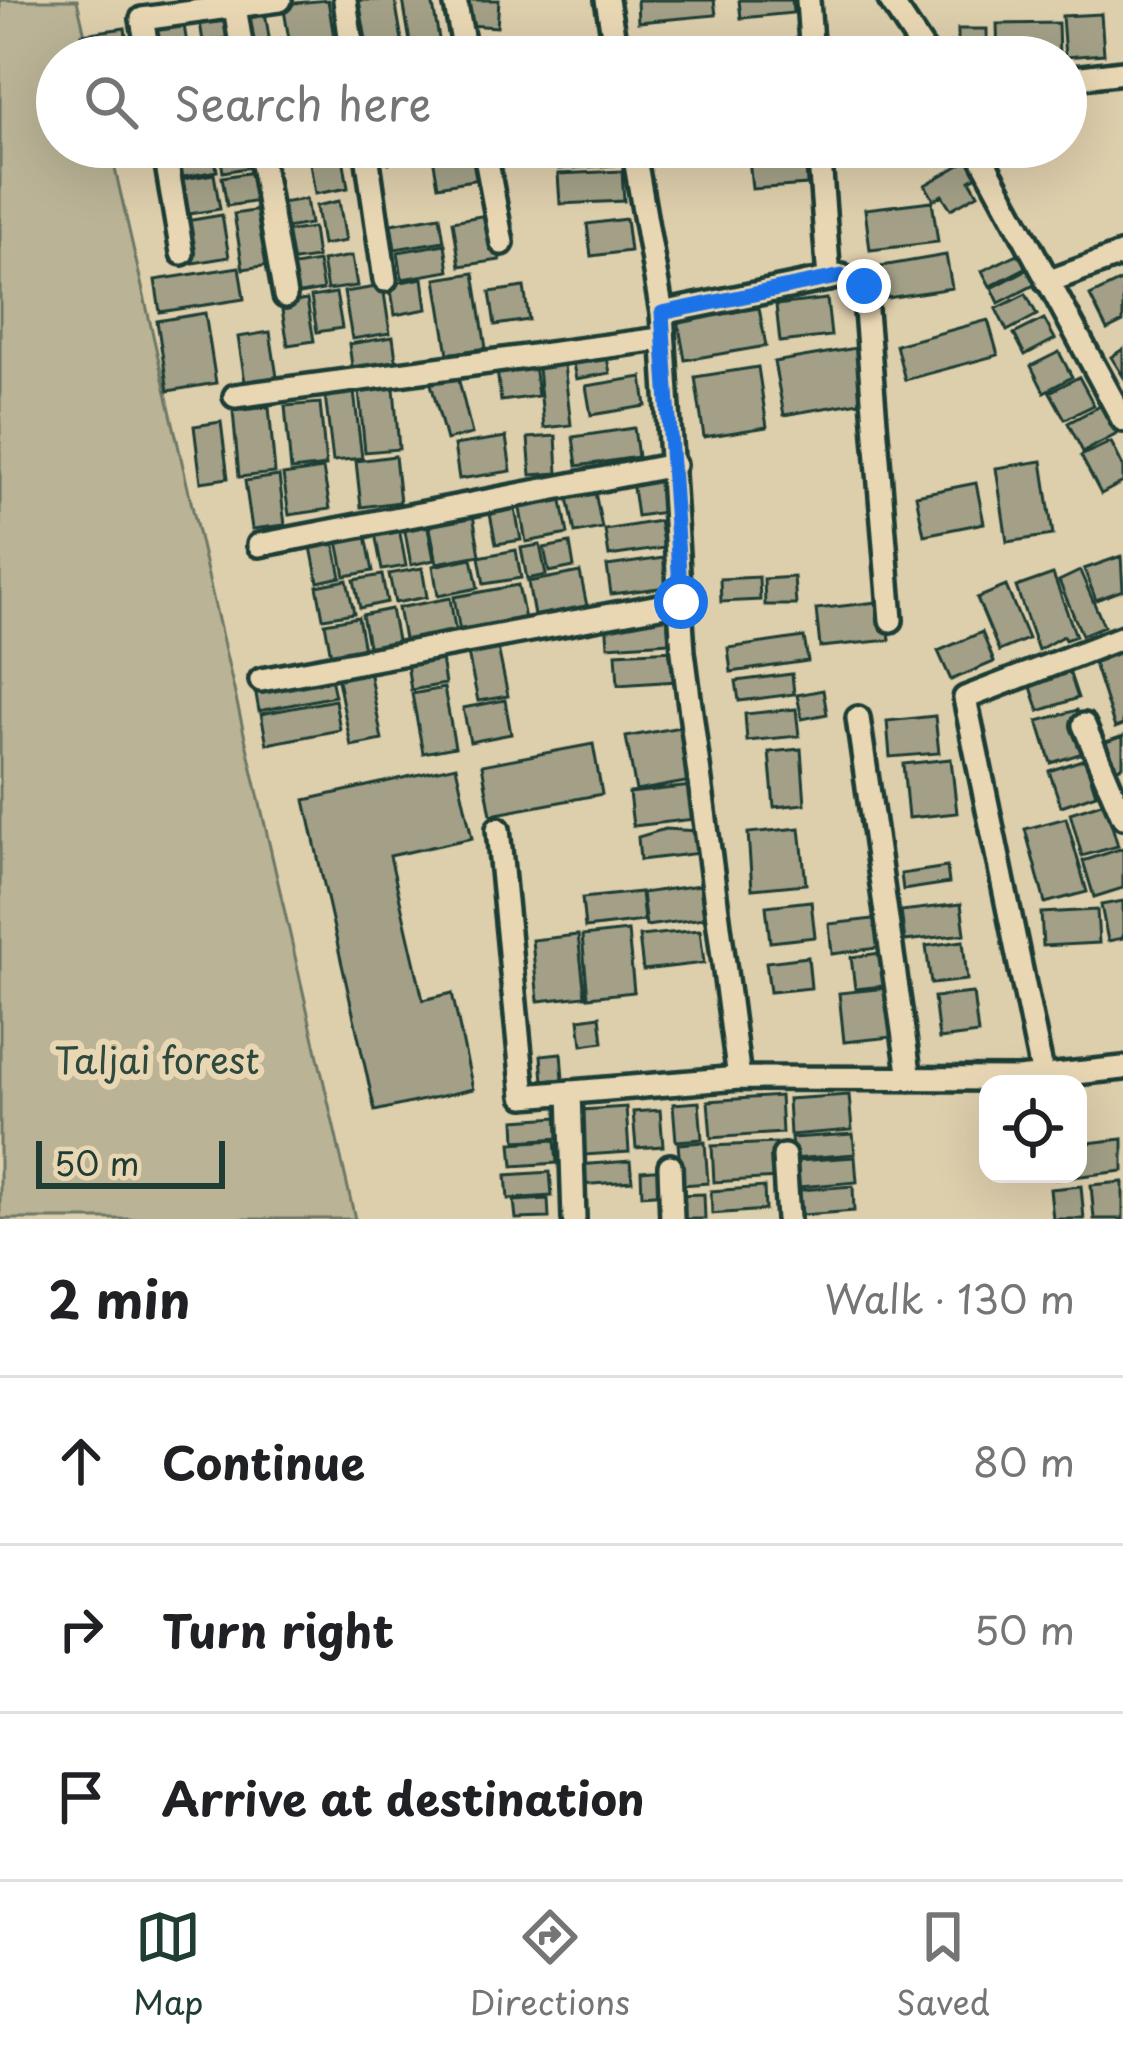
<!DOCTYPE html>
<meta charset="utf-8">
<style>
:root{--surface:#fff;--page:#f2f2f2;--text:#202124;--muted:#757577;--line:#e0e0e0;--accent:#1f3d34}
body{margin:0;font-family:"Playpen Sans",sans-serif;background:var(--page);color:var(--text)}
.controls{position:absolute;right:36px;bottom:36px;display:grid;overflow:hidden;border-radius:24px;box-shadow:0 12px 48px #0002}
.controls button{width:108px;height:108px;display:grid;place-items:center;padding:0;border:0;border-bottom:3px solid var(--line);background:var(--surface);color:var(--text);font:60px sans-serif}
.scale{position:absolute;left:36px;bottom:30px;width:189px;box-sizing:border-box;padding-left:12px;border:6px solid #1f3d34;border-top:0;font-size:33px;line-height:42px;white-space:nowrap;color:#1f3d34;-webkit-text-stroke:9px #e9d7b4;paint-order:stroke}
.stop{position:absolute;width:36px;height:36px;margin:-27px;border:9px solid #1a73e8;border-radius:50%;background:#fff}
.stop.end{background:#1a73e8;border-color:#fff;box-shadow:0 3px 12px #0008}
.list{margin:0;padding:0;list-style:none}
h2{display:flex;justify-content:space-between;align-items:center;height:156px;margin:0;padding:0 48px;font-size:51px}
h2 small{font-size:39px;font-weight:400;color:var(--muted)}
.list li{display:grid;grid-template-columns:78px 1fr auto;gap:36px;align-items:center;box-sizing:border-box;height:168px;padding:0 48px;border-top:3px solid var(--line)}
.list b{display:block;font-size:45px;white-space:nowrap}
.list em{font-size:39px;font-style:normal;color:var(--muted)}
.icon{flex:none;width:66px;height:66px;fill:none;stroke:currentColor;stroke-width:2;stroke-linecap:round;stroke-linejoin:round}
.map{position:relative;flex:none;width:1123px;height:1219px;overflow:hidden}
.search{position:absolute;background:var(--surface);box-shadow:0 12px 48px #0002;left:36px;right:36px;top:36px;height:132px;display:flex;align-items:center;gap:30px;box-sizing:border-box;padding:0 42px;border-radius:66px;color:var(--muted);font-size:45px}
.sheet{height:660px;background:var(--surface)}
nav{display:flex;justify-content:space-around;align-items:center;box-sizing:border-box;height:168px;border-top:3px solid var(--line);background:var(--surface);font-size:33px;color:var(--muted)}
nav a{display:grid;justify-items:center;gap:6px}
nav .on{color:var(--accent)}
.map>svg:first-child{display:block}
.green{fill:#bab396;stroke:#6c7865;stroke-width:3}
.building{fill:#a3a087;stroke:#1f3d34;stroke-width:3}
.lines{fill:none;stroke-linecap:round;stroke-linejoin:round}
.street-casing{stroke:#1f3d34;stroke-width:30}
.street{stroke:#e9d7b4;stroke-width:21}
.route{stroke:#1a73e8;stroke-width:15}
.labels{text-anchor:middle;stroke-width:12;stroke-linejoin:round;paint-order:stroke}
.park-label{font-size:36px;fill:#2e493e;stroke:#e9d7b4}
</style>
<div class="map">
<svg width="1123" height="1219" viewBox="0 0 1123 1219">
<rect width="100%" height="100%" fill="#ddceac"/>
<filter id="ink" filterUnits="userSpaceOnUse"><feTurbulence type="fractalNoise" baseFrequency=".00833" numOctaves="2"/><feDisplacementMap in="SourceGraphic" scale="24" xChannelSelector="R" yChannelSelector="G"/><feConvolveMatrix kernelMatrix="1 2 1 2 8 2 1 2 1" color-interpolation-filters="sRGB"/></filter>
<g filter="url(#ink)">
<path class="green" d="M0,0H77L90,57H57V147H110L355,1219H0Z"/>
<path class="building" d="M328,0L337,57H292L283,4Z
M359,0H395L403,46L368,51Z
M403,0H432L441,50L412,54Z
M469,0H499L497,27L468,25Z
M637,0H714L716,15L638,22Z
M739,0H792L793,13L741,18Z
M264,5L272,57H247L239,9Z
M224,11L228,38L203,42L199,15Z
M1101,14L1104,54L1065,57L1062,16Z
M1058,23L1059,57H998L997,24Z
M184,25L189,57H157L152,30Z
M125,28L129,57H86L82,34Z
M958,29H987V57H958Z
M605,41L607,57H547L546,48Z
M235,44L237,57H206L205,49Z
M719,47L720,57H685L684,51Z
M403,48L405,57H362L361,56Z
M173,147H213L217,171L178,178Z
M219,147H247L251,167L223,172Z
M387,147H423L424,157L389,163Z
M557,147H612L614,165L559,169Z
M659,147H694V150L660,153Z
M805,147L807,185L752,189L748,149Z
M920,147H964L929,165Z
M481,150L485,178L438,186L433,157Z
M343,157L348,188L315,194L310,163Z
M970,159L979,175L970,180L978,194L951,209L942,195L934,200L925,185Z
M622,171L624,201L560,204L558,174Z
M254,172L259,201L227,206L222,177Z
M214,174L220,209L183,215L177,180Z
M306,199L310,224L279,229L275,204Z
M339,201L346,241L322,245L316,206Z
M932,201L938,242L870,250L865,209Z
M260,210L269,265L243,269L234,214Z
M492,214L500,260L460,266L453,221Z
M222,215L229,257L193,263L186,221Z
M440,216L444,241L395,249L391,224Z
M626,219L630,251L591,256L587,224Z
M313,228L317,258L287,262L283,232Z
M445,244L449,271L402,279L398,252Z
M1022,252L1029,266L990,286L982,271Z
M946,255L952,288L887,298L882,266Z
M352,256L357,286L327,290L322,261Z
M318,262L323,290L294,295L289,267Z
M239,267L244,299L160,312L155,280Z
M1030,268L1038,283L999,303L992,288Z
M474,273L486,348L448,354L436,279Z
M423,278L427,309L395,315L390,284Z
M1123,280V322L1107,330L1090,296Z
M383,286L390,333L352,339L344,292Z
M524,287L529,320L495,325L490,292Z
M336,293L342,328L317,332L311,297Z
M1026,294L1037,315L1007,331L996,309Z
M827,299L831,336L780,342L776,305Z
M307,300L314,341L288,345L281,304Z
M759,308L766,346L685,360L678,321Z
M205,313L216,383L168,391L157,321Z
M1044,319L1055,339L1025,355L1014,334Z
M988,320L998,355L905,380L896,345Z
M270,332L277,377L245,382L238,337Z
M393,337L397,367L353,373L349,344Z
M856,348L865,401L784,415L774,362Z
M1123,349V376L1111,357Z
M1059,352L1072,377L1044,392L1031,366Z
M606,353L610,373L576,379L572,359Z
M534,365L538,396L501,401L497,370Z
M564,365L571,425L544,428L538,368Z
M758,367L767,427L704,437L695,377Z
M457,373L472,434L446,440L430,380Z
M642,377L646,406L591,415L586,386Z
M1079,377L1094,405L1065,419L1050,392Z
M394,388L399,449L365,452L359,391Z
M354,392L362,458L333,461L325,395Z
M320,403L326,466L291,470L285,406Z
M1102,405L1117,434L1083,452L1068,423Z
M269,407L275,473L239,477L233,411Z
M221,422L228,478L201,482L194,426Z
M634,428L638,457L577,466L573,437Z
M556,436L558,473L531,475L528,438Z
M506,437L511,471L459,479L454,445Z
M1111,442L1123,466V482L1101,494L1081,456Z
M395,456L400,502L361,507L356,461Z
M1042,461L1053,535L1007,542L996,468Z
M323,469L330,509L289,515L283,475Z
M279,476L285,525L252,529L245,481Z
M660,477L664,512L637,516L632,481Z
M976,483L984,523L924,535L916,495Z
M594,487L602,528L575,533L567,492Z
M560,490L568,534L526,542L518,498Z
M513,499L521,540L496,544L488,504Z
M473,515L480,555L437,563L429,523Z
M659,521L664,548L609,556L605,530Z
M427,522L434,560L411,565L404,526Z
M399,528L406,566L382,570L375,533Z
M366,536L373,571L345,576L338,541Z
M334,542L341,577L318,582L311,547Z
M570,543L574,567L549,572L544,548Z
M540,545L546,575L527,579L521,548Z
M516,550L521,578L484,584L479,557Z
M1121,556L1123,590L1096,600L1084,569Z
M671,557L675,586L611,594L607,566Z
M472,558L478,588L438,596L433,566Z
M422,568L427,597L395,603L389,574Z
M1080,571L1104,626L1082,635L1059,581Z
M580,572L588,611L535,621L528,582Z
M1053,574L1076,636L1065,640L1063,636L1038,650L1016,587Z
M382,575L387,602L360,608L354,580Z
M759,577L760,600L721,602L720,579Z
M794,577L796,605H765L764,579Z
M347,580L354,613L323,618L317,586Z
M518,585L525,619L460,632L454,597Z
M1006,586L1028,639L999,651L977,598Z
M450,598L456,634L405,644L398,608Z
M886,601L890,640L820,647L816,609Z
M391,609L398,645L369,650L362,615Z
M667,614L669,642L608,646L606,618Z
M358,617L364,650L331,656L325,623Z
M982,632L994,662L951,680L938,651Z
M804,637L808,661L731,672L728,648Z
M496,638L508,696L478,701L466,644Z
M1123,644V725L1115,728L1091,654Z
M675,650L677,681L618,685L616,653Z
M440,652L445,684L411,690L406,657Z
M1066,662L1078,698L1039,711L1027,675Z
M329,669L335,696L259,711L254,683Z
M369,670L382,740L351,746L337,675Z
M792,674L794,694L739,701L736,681Z
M444,688L455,747L423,753L412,694Z
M823,690L827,714L802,719L797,695Z
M335,700L340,730L267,744L261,714Z
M505,700L511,734L470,742L463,708Z
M796,709L799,736L747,741L745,714Z
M1077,710L1089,751L1051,763L1038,721Z
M935,716L939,753L890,757L887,721Z
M680,727L691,781L636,791L626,737Z
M1123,736V766L1112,770L1103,743Z
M593,744L602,794L491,815L482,765Z
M801,749L805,804L774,807L769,752Z
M951,759L957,813L908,818L903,764Z
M1085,759L1096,794L1061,806L1049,771Z
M456,766L472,838L390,856L423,1000L452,993L473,1089L375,1111L305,800Z
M692,786L695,819L633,826L629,793Z
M1105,802L1118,846L1082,856L1070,813Z
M1066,818L1087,892L1045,903L1025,829Z
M800,828L806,884L752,889L748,833Z
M665,829L698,831L700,853L640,860L638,837Z
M1123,848V888L1094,897L1083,861Z
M947,867L949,883L903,890L901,874Z
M700,885L704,918L646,926L642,893Z
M641,892L644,921L585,928L582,898Z
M811,901L815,937L770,942L766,906Z
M1123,901V938L1108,941L1101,905Z
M961,904L965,934L905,941L901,911Z
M1097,910L1099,943L1043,946L1041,913Z
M882,918L885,947L832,954L829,924Z
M700,930L704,963L643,970L639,936Z
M628,931L634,992L588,997L582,936Z
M578,935L585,996L538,1001L532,940Z
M963,941L967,980L931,984L926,946Z
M888,952L892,985L855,989L851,957Z
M808,957L811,988L770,992L766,962Z
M887,988L892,1037L844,1042L839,993Z
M973,993L978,1034L939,1039L934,997Z
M600,1016L603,1042L582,1045L579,1019Z
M561,1053L563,1079L543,1081L541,1055Z
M849,1095L852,1130L790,1135L788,1099Z
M780,1096L782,1133L711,1138L708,1101Z
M699,1102L702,1139L676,1141L673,1104Z
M626,1107L629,1152L585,1155L582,1110Z
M660,1110L663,1146L636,1148L633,1112Z
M558,1117L560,1138L516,1141L515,1120Z
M853,1134L855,1154L793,1159L791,1138Z
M1123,1139V1171L1056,1179L1055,1174H1078V1144Z
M555,1140L557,1163L513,1166L511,1143Z
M705,1142L708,1183L682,1185L678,1144Z
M776,1143L778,1178L714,1182L712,1146Z
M855,1157L857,1182L799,1187L797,1161Z
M630,1161L632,1181L580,1185L578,1165Z
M666,1169L667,1193L642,1195L641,1171Z
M550,1172L552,1196L508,1199L506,1175Z
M1123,1182V1219H1094L1091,1185Z
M853,1186L854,1211L802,1215L800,1190Z
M1081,1186L1084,1219H1053L1050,1189Z
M764,1187L765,1210L712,1214L711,1191Z
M704,1194L705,1219H676L675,1195Z
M548,1199L549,1218L516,1219L514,1201Z"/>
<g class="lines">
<defs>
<path id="street" d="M234,0L243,57
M345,0L353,57
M455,0L466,57
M607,0L617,57
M808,0L812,57
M890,0L928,57
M149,57L142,19L280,0
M1066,79L1123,72
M164,147L182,253
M259,147L285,296
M366,147L385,280
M484,147L502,243
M633,147L662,313L683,652L739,1078
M819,147L829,279
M976,147L1123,420
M1047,282L1123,254
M662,313L842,276L864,286L891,620
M235,396L660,339
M259,545L674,465
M261,680L681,602
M858,718L910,1079
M1084,725L1123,817
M498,829L524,1096L739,1078L1018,1079L1123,1068
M1043,1077L965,698L1123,637
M570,1092L574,1219
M784,1156L788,1219
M670,1166L672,1219"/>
</defs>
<use href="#street" class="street-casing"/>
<use href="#street" class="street"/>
</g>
</g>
<g class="lines" filter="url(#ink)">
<path class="route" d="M681,602L662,313L842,276L864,286"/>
</g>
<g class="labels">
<g class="park-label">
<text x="157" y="1074">Taljai forest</text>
</g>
</g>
</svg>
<div class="controls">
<button><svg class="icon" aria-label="locate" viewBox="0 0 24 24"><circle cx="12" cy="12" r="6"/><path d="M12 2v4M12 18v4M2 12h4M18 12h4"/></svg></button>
</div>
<div class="scale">50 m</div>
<div class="stop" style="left:681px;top:602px"></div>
<div class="stop end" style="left:864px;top:286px"></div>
<div class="search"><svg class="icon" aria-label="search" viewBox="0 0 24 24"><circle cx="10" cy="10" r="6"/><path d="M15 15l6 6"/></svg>Search here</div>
</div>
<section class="sheet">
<h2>2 min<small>Walk · 130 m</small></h2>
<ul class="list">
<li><svg class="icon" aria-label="ahead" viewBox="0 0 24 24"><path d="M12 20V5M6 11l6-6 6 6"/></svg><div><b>Continue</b></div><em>80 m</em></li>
<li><svg class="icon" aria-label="right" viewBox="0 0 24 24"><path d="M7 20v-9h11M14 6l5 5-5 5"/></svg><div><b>Turn right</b></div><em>50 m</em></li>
<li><svg class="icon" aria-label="arrive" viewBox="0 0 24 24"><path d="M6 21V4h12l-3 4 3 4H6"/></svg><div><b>Arrive at destination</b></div></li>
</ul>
</section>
<nav>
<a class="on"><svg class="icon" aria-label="map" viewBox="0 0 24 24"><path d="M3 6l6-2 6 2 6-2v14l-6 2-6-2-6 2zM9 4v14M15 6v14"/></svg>Map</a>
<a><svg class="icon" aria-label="directions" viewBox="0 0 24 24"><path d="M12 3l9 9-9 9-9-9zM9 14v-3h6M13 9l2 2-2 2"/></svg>Directions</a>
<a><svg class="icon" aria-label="saved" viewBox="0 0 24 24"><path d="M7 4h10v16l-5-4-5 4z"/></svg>Saved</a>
</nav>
